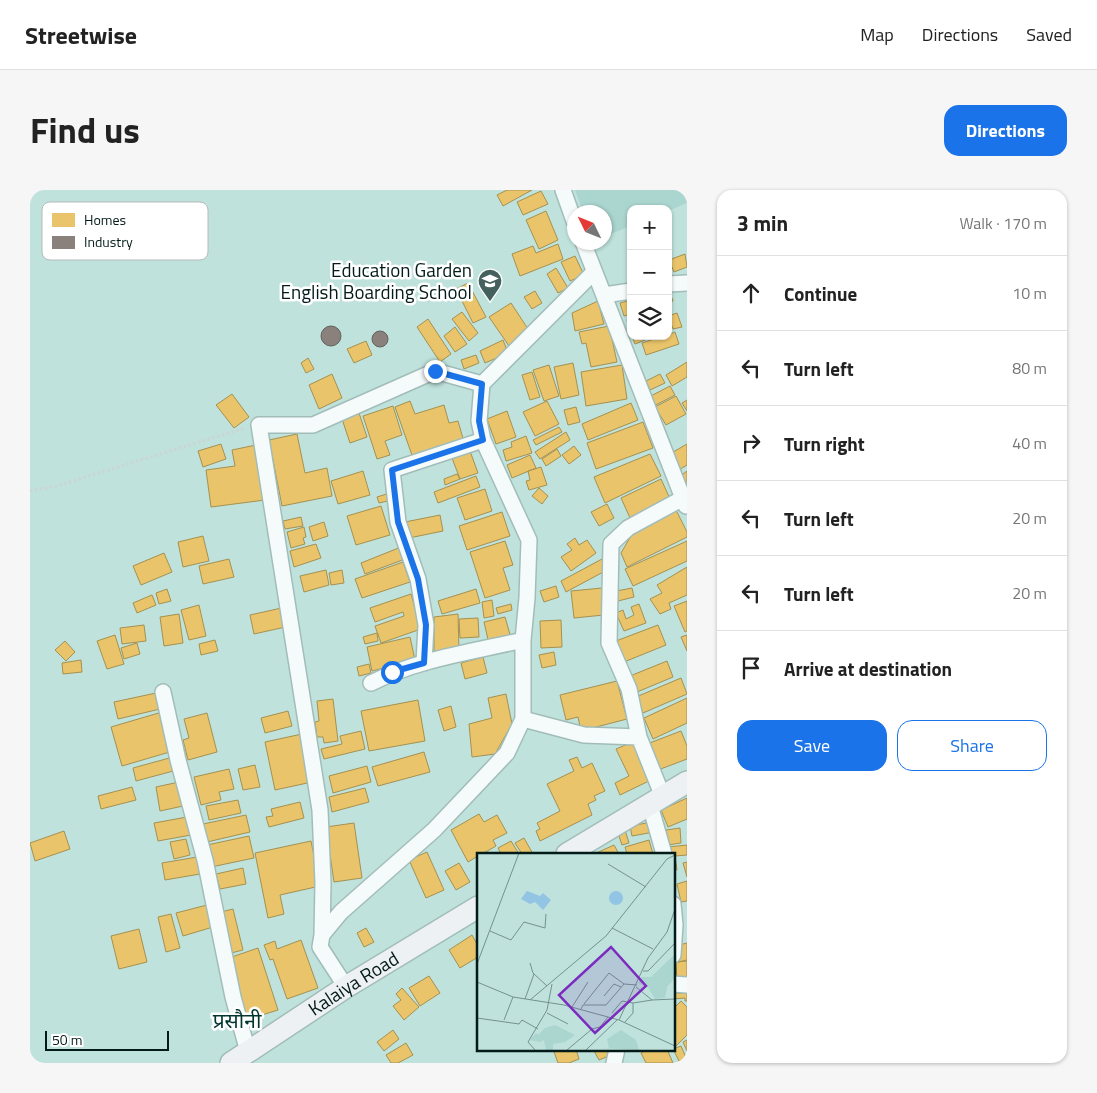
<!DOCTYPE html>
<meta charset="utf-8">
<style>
:root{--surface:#fff;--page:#f6f6f6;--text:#222;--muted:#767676;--line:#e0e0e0;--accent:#1a73e8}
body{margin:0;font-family:"Titillium Web","Noto Sans Devanagari",sans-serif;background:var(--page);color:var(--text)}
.controls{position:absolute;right:15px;top:15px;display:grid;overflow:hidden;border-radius:10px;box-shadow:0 1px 4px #0004}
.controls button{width:45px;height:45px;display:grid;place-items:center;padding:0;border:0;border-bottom:1px solid var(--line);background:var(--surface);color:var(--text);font:25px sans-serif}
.compass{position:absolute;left:537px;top:15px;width:45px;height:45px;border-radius:50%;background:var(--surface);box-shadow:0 1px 4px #0004;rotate:313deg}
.scale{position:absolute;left:15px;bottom:12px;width:124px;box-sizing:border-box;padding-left:5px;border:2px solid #021b18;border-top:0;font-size:14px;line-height:18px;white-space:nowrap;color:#021b18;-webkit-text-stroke:4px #fff;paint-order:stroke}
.stop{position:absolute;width:15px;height:15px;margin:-11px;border:4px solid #1a73e8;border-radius:50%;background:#fff}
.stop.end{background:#1a73e8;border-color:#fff;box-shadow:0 1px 5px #0008}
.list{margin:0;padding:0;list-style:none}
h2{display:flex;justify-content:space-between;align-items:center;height:65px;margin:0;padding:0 20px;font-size:21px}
h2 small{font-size:16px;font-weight:400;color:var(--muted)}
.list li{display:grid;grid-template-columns:32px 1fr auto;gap:15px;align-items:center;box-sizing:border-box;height:75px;padding:0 20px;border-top:1px solid var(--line)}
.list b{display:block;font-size:19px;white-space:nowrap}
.list em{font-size:16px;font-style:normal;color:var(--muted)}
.actions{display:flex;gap:10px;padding:15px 20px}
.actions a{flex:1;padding:11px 0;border:1px solid var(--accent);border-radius:15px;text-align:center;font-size:18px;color:var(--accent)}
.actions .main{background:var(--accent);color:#fff}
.icon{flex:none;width:28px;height:28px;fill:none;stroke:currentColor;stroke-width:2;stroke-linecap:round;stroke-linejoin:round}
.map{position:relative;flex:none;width:657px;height:873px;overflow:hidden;border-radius:15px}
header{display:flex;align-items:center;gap:30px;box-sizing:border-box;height:70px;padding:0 25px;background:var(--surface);border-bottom:1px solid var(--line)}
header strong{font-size:24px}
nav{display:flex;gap:28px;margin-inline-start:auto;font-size:18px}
.intro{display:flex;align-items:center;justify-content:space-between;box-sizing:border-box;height:120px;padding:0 30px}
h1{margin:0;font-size:35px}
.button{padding:12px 22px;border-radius:15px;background:var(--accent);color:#fff;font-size:18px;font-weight:700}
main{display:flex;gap:30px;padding:0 30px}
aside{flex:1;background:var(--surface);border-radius:15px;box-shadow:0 1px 4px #0004}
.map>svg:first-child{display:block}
.green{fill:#abd5cf}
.homes{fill:#e9c46a;stroke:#a49151}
.industry{fill:#8a817c;stroke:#61625e}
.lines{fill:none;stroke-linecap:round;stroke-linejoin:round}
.street-casing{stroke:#a2bdb9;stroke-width:18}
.secondary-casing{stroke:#a2bdb9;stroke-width:24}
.path{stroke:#cad5d4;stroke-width:3;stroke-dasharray:2.5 2.5;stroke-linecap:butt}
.street{stroke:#f5fbfa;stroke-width:15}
.secondary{stroke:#eef1f4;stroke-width:21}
.route{stroke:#1a73e8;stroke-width:6}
.labels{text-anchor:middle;stroke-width:5;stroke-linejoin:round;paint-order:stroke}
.poi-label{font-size:19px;fill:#021b18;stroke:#fff;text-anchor:end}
.street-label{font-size:19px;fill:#021b18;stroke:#fff}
.quarter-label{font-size:21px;fill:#003530;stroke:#fff}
.inset-road{fill:none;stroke:#73928e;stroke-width:1}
.view{fill:#7b2cbf;fill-opacity:0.15;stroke:#7b2cbf;stroke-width:2.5}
.inset-edge{fill:none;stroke:#021b18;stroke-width:2.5}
.key{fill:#fff;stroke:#b3bbba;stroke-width:1}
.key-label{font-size:14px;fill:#021b18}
</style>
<header>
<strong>Streetwise</strong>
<nav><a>Map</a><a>Directions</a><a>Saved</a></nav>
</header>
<div class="intro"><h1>Find us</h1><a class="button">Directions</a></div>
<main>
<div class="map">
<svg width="657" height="873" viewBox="0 0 657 873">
<rect width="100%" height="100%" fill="#bfe2dc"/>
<path class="green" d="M545,0H657V13L638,21V19H601V36L575,46L574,22H553Z"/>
<path class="homes" d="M477,0H502L473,16L467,5Z
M511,1L518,14L493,25L487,12Z
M516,21L528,50L509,59L496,30Z
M528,54L533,69L490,86L482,64L503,56L506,63Z
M655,64L657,77L644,82L639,70Z
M545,66L554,85L540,91L531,72Z
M526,78L538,98L528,103L517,84Z
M438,93L456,127L443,133L426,99Z
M638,98L643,111L638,112Z
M505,101L512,113L502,119L494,107Z
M601,110V124L594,126L590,113Z
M568,111L574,134L545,141L542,123Z
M481,113L500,142L479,156L459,127Z
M432,122L448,143L439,151L422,129Z
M647,123L652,137L643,139L638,126Z
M601,128V143L597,130Z
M398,129L421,164L410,172L387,137Z
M579,136L587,172L561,177L556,153L552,154L549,142Z
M425,137L437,154L425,162L414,146Z
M645,142L649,154L616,165L612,153L633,146H638V145Z
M602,146H625L605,154Z
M473,150L478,163L455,173L450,161Z
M336,151L342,165L324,173L317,159Z
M446,165L449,173L434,179L431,170Z
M278,168L284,179L276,183L271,173Z
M657,172V187L642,196L636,185Z
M543,173L549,205L531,209L524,177Z
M519,175L529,206L514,211L503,180Z
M592,175L597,209L556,216L551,182Z
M502,182L510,207L500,210L492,185Z
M302,184L312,208L289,219L279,195Z
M630,184L635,193L620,200L616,191Z
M640,196L645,205L622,217L617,208Z
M202,204L219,227L204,238L186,215Z
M646,206L656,224L636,235L625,217Z
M657,210V221L652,213Z
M380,211L385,224L414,215L419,233L428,231L434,252L383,268L365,217Z
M517,211L529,234L505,246L493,222Z
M601,213L608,230L558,250L552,234Z
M363,216L372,245L355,251L360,265L347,269L333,226Z
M546,217L550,232L538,235L534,220Z
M477,221L486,247L466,254L457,229Z
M329,223L337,247L320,253L312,229Z
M613,232L623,258L566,279L557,253Z
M529,237L532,242L506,255L503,250Z
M536,242L540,250L510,269L505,262Z
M267,244L275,283L297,278L302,306L252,316L239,250Z
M496,246L502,263L476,271L473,260L482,257L481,252Z
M191,254L196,269L173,277L168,261Z
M657,254V275L647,281L638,265Z
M226,255L235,310L181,317L176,280L205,276L202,260Z
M544,256L551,265L539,274L532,265Z
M527,259L531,266L516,276L512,269Z
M440,261L448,283L430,289L422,268Z
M620,264L631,286L575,313L564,287Z
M500,265L506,278L482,288L477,275Z
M511,277L517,295L499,300L496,291L500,290L498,281Z
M333,281L340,305L308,314L301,291Z
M657,281V301L649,287Z
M427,284L430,289L415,295L414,289Z
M446,286L450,297L408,313L404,302Z
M631,289L641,311L601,330L591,308Z
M509,298L518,306L512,314L502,306Z
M455,299L462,321L435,330L427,308Z
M360,303L362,310L349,313L347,307Z
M577,314L584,328L569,336L561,322Z
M351,316L360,345L326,355L317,326Z
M645,318L657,342V347L597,377L591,363L605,339Z
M472,322L480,346L437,360L429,336Z
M410,325L413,341L379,348L375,332Z
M271,327L273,336L255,339L253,331Z
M294,332L298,346L283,351L279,337Z
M274,337L276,347L273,348L275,354L261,358L257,342Z
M173,346L179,371L153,377L148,352Z
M545,348L549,355L557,350L566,363L541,381L531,367L542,360L537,354Z
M475,351L483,375L473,378L480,400L455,408L440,362Z
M657,351V371L603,396L595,379Z
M286,354L291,368L264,377L260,361Z
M371,357L375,369L335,384L331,373Z
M134,363L142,382L111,395L103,376Z
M199,369L204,387L173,394L169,376Z
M572,369L577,380L536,402L531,391Z
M373,372L380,392L332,408L325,389Z
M657,377V405L639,413L641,419L630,424L620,409L632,403L627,395Z
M296,380L299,395L274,402L270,386Z
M312,380L314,393L301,395L299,383Z
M526,396L529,407L514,412L510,401Z
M572,398L574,425L544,428L541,401Z
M602,398L604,407L584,412L581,402Z
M137,399L141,411L129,414L126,403Z
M446,399L450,413L412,424L408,411Z
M381,404L391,439L351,453L345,436L374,426L373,422L345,432L340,418Z
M122,405L126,415L107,423L103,413Z
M462,410L464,426L454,428L452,412Z
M657,411V441L655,442L644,416Z
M481,414L482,420L468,424L466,418Z
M609,414L616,433L594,441L586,423L593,420L596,429L604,425L601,417Z
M169,415L176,446L159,450L151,420Z
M256,417L260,436L224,444L220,425Z
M149,424L153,453L134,456L130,427Z
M428,424L429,460L404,462V427Z
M475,427L481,448L459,454L454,432Z
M448,428L449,447L430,448L429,429Z
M531,430L532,457L511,458L510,431Z
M114,435L116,451L92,454L90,438Z
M628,435L636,455L594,472L586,451Z
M347,443L348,451L335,454L333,447Z
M85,445L94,474L77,479L67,451Z
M657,445V461L651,447Z
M380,447L385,470L342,481L337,457Z
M185,450L188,461L171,465L169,454Z
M35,451L45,462L36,471L25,460Z
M107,453L110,464L94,469L91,458Z
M524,462L526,475L512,478L509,465Z
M453,467L457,483L435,489L431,473Z
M51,470L52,482L33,484L32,473Z
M637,471L643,487L607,502L600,486Z
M339,474L341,483L329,486L327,477Z
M651,488L657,504L613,523L606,507Z
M587,491L597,529L551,541L548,527L536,530L530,505Z
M126,503L130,519L88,529L84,512Z
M476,504L482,534L465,564L442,567L439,534L462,528L458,508Z
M657,508V533L623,549L614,528Z
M303,509L308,551L294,553L293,547H287L285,532L289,531L287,511Z
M388,510L395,551L339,561L331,521Z
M421,516L426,537L414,541L408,520Z
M258,521L262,536L235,543L231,528Z
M132,522L143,561L92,576L81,537Z
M177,523L187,562L158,570L153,550L159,548L154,529Z
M331,541L335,559L294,569L291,559L312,554L310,546Z
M651,541L657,556V569L628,580L617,554Z
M272,544L282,592L245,600L235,552Z
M605,551L623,589L590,605L585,593L599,586L586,559Z
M394,562L400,582L348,596L342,577Z
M143,567L147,580L106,591L103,578Z
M547,567L552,578L562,573L575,601L564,606L566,610L558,614L562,625L510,651L506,641L510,639L507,633L530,621L517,594L544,581L539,570Z
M225,575L230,597L213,600L208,579Z
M337,576L341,592L303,603L299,586Z
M199,579L204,599L189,602L191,610L171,615L164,587Z
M149,592L153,616L130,621L126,597Z
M102,597L106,610L71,619L68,606Z
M335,598L339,612L302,622L299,607Z
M657,608V629L638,637L631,620Z
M208,610L211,623L179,630L176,616Z
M270,612L274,628L239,637L236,627L243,626L241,619Z
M449,624L454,632L467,625L477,643L463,650L466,656L452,664H448V666L438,672L421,640Z
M216,625L220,642L177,652L173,634Z
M157,627L161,645L128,651L124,633Z
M622,632L624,642L602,646L600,636Z
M324,633L332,688L304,692L296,637Z
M650,638L651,653L638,655L636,640Z
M595,640L599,653L592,655L588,643Z
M34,641L40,659L5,671L0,653Z
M219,646L224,668L181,677L177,655Z
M494,648L503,664H492L485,653Z
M156,649L160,665L144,669L140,652Z
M619,650L623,664H597L595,657Z
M281,651L290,696L250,705L254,724L238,728L225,663Z
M481,651L489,664H471L468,658Z
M584,655L589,664H564Z
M657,655V665L645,666L647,680H643V664H639L638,657Z
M397,662L414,700L396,708L379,670Z
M167,667L170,684L135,690L132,673Z
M657,672V687L653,673Z
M429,673L440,692L426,700L415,681Z
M213,678L216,694L190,699L186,684Z
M657,691V711L651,712L647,694Z
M177,715L183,737L153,746L146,723Z
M203,719L213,760L197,764L187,723Z
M141,724L150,758L136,762L128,727Z
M336,738L344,752L334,757L327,743Z
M109,739L117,772L89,779L81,746Z
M442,745L448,756V767L430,778L419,760Z
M271,750L288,798L257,809L243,769L240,770L234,755L245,751L247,759Z
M657,753V770L648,772L645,756Z
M228,758L248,820L216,830L196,769Z
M657,771V790L647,791L646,772Z
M399,786L410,803L390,816L379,798Z
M372,798L389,817L374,830L363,816L371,810L366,804Z
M654,801H657V811H655V808L643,809V803H654Z
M651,811L657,817V845L645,857L643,856V819Z
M363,840L369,849L354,861L347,852Z
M657,850V861L653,852Z
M376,853L383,865L368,873H361L356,865Z
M651,856L657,870L650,873L643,859Z
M523,859H546L549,869L539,873H528Z
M563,859H578L581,865L569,870Z
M618,859H637L643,873H616L611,863Z"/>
<path class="industry" d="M291 146a10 10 0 1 1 20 0a10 10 0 1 1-20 0Z
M342 149a8 8 0 1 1 16 0a8 8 0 1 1-16 0Z"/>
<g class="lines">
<defs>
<path id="street" d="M533,0L544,31
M553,52L656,316
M638,94L657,93
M574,105L601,101
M394,473L396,435L388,389L368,332L362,280L453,250
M341,493C388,469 442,462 493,450
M133,502L148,570L175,670L203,807L218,862
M493,529L554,545L609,547L633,607
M609,547L599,499L579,453L581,354L598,338L657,306
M620,615L634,664
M643,714L645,735L643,765
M292,745L293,693L290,620L229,235H283L405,181L452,194
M643,794L657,795
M316,797L290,757L292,745L311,722L404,640L477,563L493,529V450L497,408L499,350L453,250L449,231L452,194L564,82
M584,873L587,859"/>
<g id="secondary">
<path d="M537,664L657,592"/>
<path id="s1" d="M201,873L316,797L448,717"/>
</g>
</defs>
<use href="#street" class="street-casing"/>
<use href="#secondary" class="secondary-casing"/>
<path class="path" d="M0,301L26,296L215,238"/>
<use href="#street" class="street"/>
<use href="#secondary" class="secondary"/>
</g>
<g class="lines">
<path class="route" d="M362,482L394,473L396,435L388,389L368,332L362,280L453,250L449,231L452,194L405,181"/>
</g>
<defs>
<symbol id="school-pin" viewBox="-11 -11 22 30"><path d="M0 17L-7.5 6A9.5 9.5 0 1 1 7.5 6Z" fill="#44615d" stroke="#fff"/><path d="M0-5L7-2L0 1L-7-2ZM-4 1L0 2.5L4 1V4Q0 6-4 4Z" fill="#fff"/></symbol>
</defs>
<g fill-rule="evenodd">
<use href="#school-pin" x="446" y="77" width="28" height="38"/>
</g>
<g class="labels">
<g class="poi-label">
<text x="442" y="87">Education Garden<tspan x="442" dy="22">English Boarding School</tspan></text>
</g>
<g class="street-label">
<text dy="7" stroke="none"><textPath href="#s1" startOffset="146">Kalaiya Road</textPath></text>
</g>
<g class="quarter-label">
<text x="207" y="838">प्रसौनी</text>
</g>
</g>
<g transform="translate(447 663)">
<rect width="198" height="198" fill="#bfe2dc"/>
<path d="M197,102V126L190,134L188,145L178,146L171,134L161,130L164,124H174ZM78,172L98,182L88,189L76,191V197H69L67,187L63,189L53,187L59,180L61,182L68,175ZM144,177L159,187L162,197L124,195H132L130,186Z" fill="#abd5cf"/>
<path d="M132 45a7 7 0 1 1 14 0a7 7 0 1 1-14 0ZM50,38L63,43L66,40L74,47L66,57L58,49L53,51L44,46Z" fill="#92c4e3"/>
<path class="inset-road" d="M131,11L169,34M135,75L176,96M13,78L34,87L47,69L68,75L69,61M53,110L56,120L70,133M0,111L42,0M166,118H171L198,90M0,129L36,144L87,152L142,167L198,193M127,143L137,131L144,134M48,146L57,121M53,147L129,83L190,6L198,2M175,147L198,146M107,151L132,120L147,131M95,154L111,129M104,156L106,152H129L147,131L160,132M70,160L91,171M135,160L145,148L156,150M0,165L42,171L45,167L61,176M27,167L36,144M142,167L171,105L190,79L198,56M148,169L156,160V150L175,147L159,134M58,197L51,189L70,157L75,131M90,197L115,176L123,174L131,164M109,197L140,167"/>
<path class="view" d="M134,94L169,133L118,180L82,142Z"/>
<rect width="198" height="198" class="inset-edge"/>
</g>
<rect x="12" y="12" width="166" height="58" rx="8" class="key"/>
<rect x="22" y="23" width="23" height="14" fill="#e9c46a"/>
<rect x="22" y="46" width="23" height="13" fill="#8a817c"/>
<g class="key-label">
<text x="54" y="35">Homes</text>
<text x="54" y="57">Industry</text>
</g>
</svg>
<div class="controls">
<button>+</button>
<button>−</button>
<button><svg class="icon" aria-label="layers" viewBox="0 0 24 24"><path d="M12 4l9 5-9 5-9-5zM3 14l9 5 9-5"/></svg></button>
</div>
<svg class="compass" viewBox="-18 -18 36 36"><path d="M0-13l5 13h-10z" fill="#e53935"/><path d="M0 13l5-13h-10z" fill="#767676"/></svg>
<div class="scale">50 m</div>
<div class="stop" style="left:362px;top:482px"></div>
<div class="stop end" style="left:405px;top:181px"></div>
</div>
<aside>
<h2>3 min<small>Walk · 170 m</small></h2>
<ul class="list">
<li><svg class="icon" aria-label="ahead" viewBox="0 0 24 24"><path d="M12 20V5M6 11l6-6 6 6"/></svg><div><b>Continue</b></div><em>10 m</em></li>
<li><svg class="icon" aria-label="left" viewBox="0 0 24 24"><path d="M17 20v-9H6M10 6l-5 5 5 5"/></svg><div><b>Turn left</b></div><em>80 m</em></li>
<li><svg class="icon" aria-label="right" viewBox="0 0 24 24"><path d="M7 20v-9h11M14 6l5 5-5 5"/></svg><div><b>Turn right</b></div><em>40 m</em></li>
<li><svg class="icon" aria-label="left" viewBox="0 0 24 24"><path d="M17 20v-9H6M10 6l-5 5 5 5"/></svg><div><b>Turn left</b></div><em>20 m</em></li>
<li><svg class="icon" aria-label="left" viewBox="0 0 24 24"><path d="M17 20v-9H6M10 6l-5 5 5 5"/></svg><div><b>Turn left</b></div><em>20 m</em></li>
<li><svg class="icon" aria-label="arrive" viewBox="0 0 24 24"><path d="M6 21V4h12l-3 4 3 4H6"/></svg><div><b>Arrive at destination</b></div></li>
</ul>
<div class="actions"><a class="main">Save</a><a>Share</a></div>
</aside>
</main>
